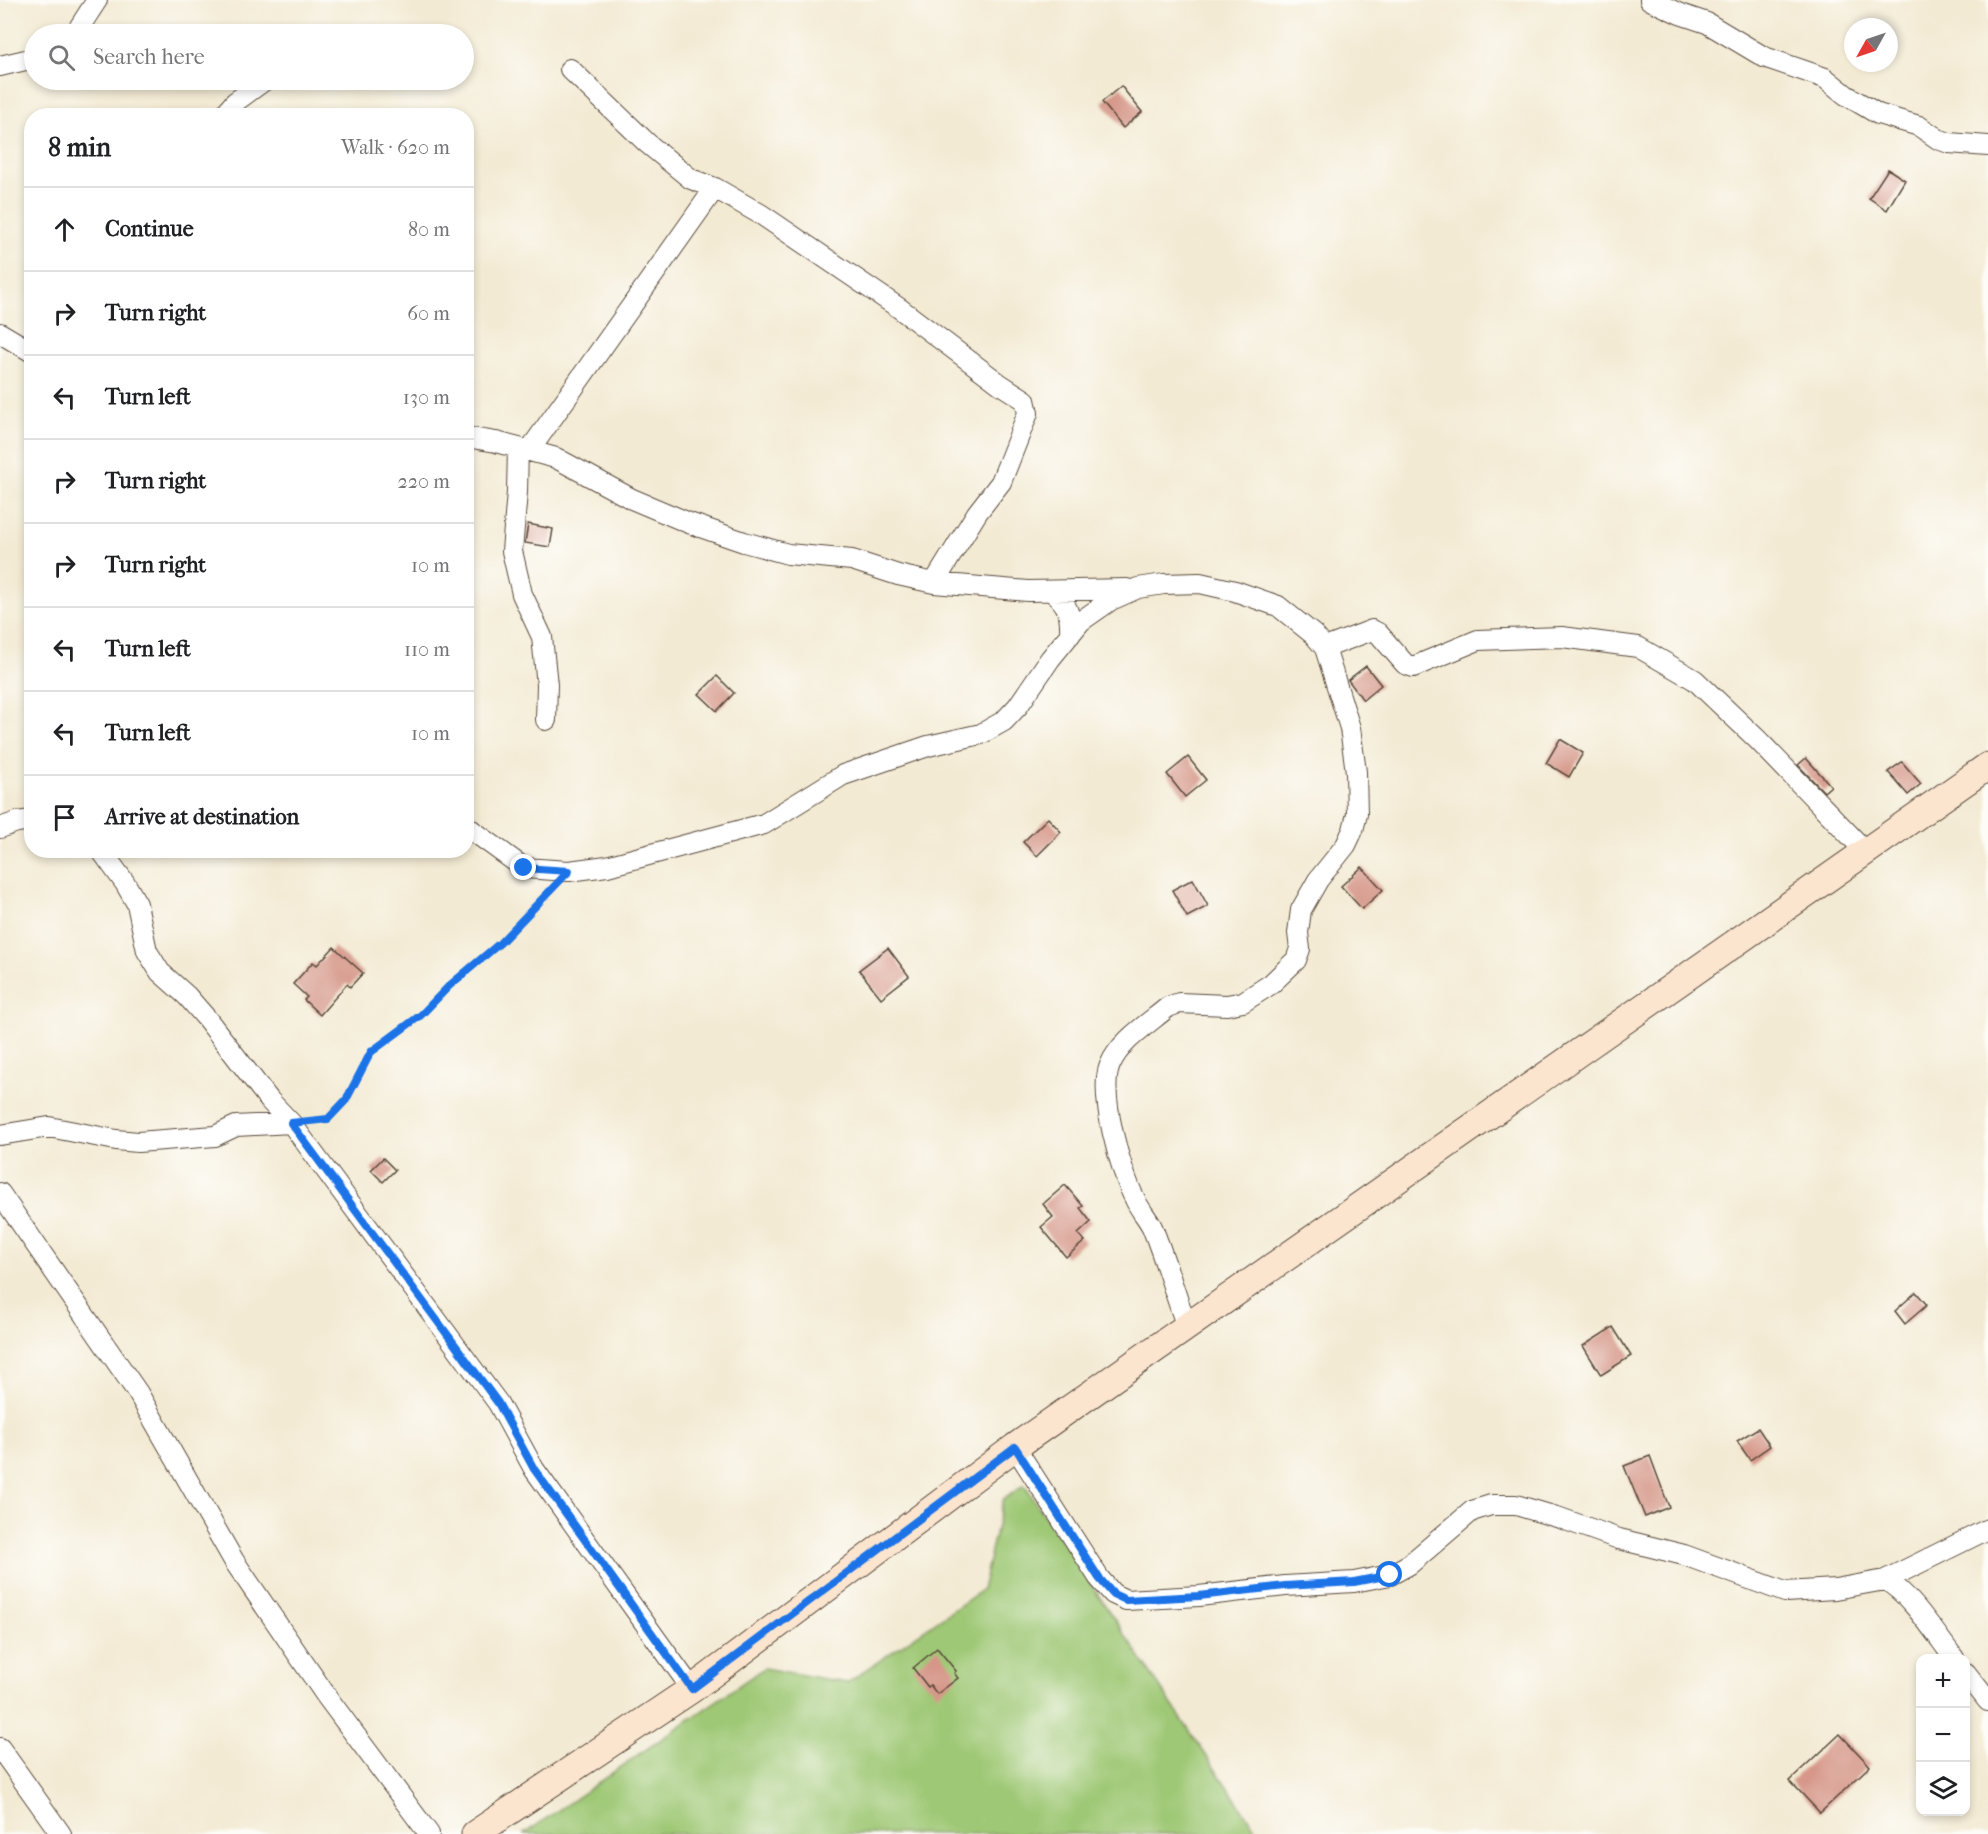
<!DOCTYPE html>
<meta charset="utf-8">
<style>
:root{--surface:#fff;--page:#f6f6f6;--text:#202124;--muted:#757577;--line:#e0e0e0}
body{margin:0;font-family:"IM FELL French Canon",serif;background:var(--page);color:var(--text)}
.controls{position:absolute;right:18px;bottom:18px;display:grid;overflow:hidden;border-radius:12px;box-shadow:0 3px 9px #0003}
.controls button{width:54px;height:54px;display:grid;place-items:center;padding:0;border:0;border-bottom:2px solid var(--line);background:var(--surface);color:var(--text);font:30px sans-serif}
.compass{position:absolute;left:1844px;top:18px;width:54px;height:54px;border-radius:50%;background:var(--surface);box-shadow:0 3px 9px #0003;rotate:230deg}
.stop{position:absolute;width:18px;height:18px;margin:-14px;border:4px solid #1a73e8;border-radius:50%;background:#fff}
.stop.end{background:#1a73e8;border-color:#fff;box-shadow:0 2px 6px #0008}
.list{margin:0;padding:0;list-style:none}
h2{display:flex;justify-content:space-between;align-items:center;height:78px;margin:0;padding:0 24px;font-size:26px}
h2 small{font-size:20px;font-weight:400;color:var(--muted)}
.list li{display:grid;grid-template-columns:39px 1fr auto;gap:18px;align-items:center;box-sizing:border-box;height:84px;padding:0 24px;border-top:2px solid var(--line)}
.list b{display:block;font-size:22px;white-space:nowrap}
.list em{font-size:20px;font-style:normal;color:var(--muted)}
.icon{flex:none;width:33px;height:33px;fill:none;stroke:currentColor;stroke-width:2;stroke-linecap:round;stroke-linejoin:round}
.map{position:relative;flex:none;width:1988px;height:1834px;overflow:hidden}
.search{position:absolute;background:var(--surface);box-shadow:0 3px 9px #0003;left:24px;top:24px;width:450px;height:66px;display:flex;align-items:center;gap:15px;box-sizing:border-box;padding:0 21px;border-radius:33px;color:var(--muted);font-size:22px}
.panel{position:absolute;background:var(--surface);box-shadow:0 3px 9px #0003;left:24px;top:108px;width:450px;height:750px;border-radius:24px}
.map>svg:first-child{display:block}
.green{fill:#9ec875;stroke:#6c794a;stroke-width:1.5}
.building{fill:#d69789}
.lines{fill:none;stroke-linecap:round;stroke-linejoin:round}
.street-casing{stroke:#574739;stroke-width:22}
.secondary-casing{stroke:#574739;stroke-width:29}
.path{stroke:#574739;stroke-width:4;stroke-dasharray:4.5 4.5;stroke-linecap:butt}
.street{stroke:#fff;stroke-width:20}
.secondary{stroke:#fce5cf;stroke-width:27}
.route{stroke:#1a73e8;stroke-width:8}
</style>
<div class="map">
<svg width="1988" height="1834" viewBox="0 0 1988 1834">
<rect width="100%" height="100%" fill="#fdfcf7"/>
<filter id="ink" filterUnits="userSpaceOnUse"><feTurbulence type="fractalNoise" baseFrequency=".0167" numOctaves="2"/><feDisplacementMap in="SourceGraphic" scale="12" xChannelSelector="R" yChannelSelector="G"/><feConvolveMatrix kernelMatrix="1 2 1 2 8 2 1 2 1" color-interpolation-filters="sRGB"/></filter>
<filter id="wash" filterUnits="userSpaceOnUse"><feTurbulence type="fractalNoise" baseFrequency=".008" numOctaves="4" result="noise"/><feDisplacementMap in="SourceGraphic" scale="24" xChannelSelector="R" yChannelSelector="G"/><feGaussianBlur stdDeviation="1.35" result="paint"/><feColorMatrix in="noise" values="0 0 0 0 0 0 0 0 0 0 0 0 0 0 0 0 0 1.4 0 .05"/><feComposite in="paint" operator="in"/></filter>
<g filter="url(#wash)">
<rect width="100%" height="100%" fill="#f3ead3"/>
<path class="green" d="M1024,1485L1259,1834H524L764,1668L847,1683L982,1590L1003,1500Z"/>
<g id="blocks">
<path class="building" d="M1121,86L1142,112L1123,128L1102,102Z
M1888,169L1905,180L1887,210L1869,198Z
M528,524L553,529L550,547L525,543Z
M1366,666L1381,685L1363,700L1348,680Z
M717,676L734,693L717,711L699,694Z
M1560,739L1583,753L1569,777L1546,763Z
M1188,757L1206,780L1185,797L1167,774Z
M1806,758L1831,786L1824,792L1798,765Z
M1902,762L1921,784L1908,795L1888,772Z
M1048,818L1061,832L1037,856L1023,842Z
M1362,867L1383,890L1362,909L1341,886Z
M1193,879L1208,906L1187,917L1172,890Z
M334,947L363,973L350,987L347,984L320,1015L304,1000L307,997L293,984L313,962L317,965Z
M888,948L909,976L881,998L859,970Z
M383,1158L395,1170L383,1182L371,1170Z
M1065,1185L1083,1206L1080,1208L1091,1222L1078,1234L1085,1241L1066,1257L1041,1227L1053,1217L1043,1204Z
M1916,1292L1927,1305L1905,1324L1895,1311Z
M1613,1327L1631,1356L1601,1375L1583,1346Z
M1758,1428L1770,1446L1750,1460L1737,1441Z
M1650,1456L1669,1507L1645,1517L1624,1466Z
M937,1648L956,1671L954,1673L958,1678L937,1694L930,1685L928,1687L913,1668Z
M1840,1734L1870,1766L1820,1813L1790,1781Z"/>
</g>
</g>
<g filter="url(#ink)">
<use href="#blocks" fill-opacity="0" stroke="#574739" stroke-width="1.5"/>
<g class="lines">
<defs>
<path id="street" d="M1650,0L1680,14L1707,23L1764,57L1825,78L1846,95L1878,114L1919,126L1938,139L1949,143L1988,146
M75,34L97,0
M0,66L34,58
M570,69L647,143L691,179L715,188L762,215L899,308L1000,384L1025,400L1028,413L1001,482L977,513L934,583
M223,116L235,102L265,80
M0,333L32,352
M466,437L496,442L556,458L632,499L689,523L744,542L788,554L852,560L898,575L934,583L1028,591L1127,589
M518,448L517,492L512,551L522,594L542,637L547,685L546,720
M529,451L715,188
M1051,591C1068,603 1071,614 1070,635
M1325,648L1372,630L1378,633L1405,664L1413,667L1478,640L1562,637L1638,647L1695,680L1758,740L1865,851
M466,826L524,868L569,871L607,866L764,824L843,775L928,746L981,734L1004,721L1018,706L1050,659L1081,621L1111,600L1138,588L1164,584L1200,583L1235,591L1278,606L1314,635L1325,648L1350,728L1356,772L1357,814L1353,830L1346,845L1318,880L1301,910L1298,933L1300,949L1296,960L1271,984L1243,1002L1227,1005L1179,1003L1168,1007C1148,1024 1120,1041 1110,1065C1098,1093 1121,1173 1135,1199C1139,1209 1147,1217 1152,1227C1165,1259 1175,1294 1187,1327
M0,828L17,822L32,820
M101,850L125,883L137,904L147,951L160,972L187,996L207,1019L270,1101L291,1123
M0,1135L49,1127L116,1140L138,1142L215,1136L236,1126L291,1123L498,1403L534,1469L692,1689
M0,1193L138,1393L234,1561L327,1697L429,1834
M1015,1447L1099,1578L1113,1594L1126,1600L1199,1596L1285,1586L1354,1582L1390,1575L1410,1564L1472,1511L1491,1505H1516L1560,1518L1619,1539L1684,1555L1785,1592L1835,1589L1885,1580L1988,1529
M1885,1580C1909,1592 1937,1636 1954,1658
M1966,1673L1988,1701
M0,1748L61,1834"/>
<path id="secondary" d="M475,1834L692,1689L1015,1447L1988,766"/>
</defs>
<use href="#street" class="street-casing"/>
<use href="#secondary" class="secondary-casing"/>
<path class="path" d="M312,1121L328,1119L346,1100L371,1052L421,1015L449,986L500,943L552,889"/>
<use href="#street" class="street"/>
<use href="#secondary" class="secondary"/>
</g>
</g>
<g class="lines" filter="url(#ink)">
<path class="route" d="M524,868L569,871L500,943L449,986L421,1015L371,1052L346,1100L328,1119L291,1123L498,1403L534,1469L692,1689L1015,1447L1099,1578L1113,1594L1126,1600L1199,1596L1285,1586L1354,1582L1390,1575"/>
</g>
</svg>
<div class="controls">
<button>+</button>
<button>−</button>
<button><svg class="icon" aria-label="layers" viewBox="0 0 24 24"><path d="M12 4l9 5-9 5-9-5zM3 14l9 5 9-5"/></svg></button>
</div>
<svg class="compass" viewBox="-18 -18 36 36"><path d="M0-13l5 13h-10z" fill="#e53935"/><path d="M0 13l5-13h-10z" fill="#757577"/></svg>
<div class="stop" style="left:1390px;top:1575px"></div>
<div class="stop end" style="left:524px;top:868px"></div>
<div class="search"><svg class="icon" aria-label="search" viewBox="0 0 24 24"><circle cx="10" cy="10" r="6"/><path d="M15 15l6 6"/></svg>Search here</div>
<section class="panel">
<h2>8 min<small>Walk · 620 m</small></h2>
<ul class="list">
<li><svg class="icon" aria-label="ahead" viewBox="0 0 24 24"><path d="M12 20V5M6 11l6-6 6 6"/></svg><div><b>Continue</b></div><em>80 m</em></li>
<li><svg class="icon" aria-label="right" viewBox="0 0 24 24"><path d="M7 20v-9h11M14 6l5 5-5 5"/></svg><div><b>Turn right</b></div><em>60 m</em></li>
<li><svg class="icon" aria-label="left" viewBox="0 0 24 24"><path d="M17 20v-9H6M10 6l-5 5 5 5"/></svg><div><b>Turn left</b></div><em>130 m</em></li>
<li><svg class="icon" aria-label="right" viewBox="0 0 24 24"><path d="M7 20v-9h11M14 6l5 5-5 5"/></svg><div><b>Turn right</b></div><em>220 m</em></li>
<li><svg class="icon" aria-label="right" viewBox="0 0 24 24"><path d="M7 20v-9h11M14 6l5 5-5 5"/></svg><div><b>Turn right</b></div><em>10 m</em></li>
<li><svg class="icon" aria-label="left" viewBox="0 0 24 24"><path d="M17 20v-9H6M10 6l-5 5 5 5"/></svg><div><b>Turn left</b></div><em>110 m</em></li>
<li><svg class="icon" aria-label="left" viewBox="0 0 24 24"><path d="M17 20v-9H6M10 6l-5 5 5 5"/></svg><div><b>Turn left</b></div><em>10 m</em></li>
<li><svg class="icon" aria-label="arrive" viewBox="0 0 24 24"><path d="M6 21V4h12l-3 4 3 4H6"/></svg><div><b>Arrive at destination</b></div></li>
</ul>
</section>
</div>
